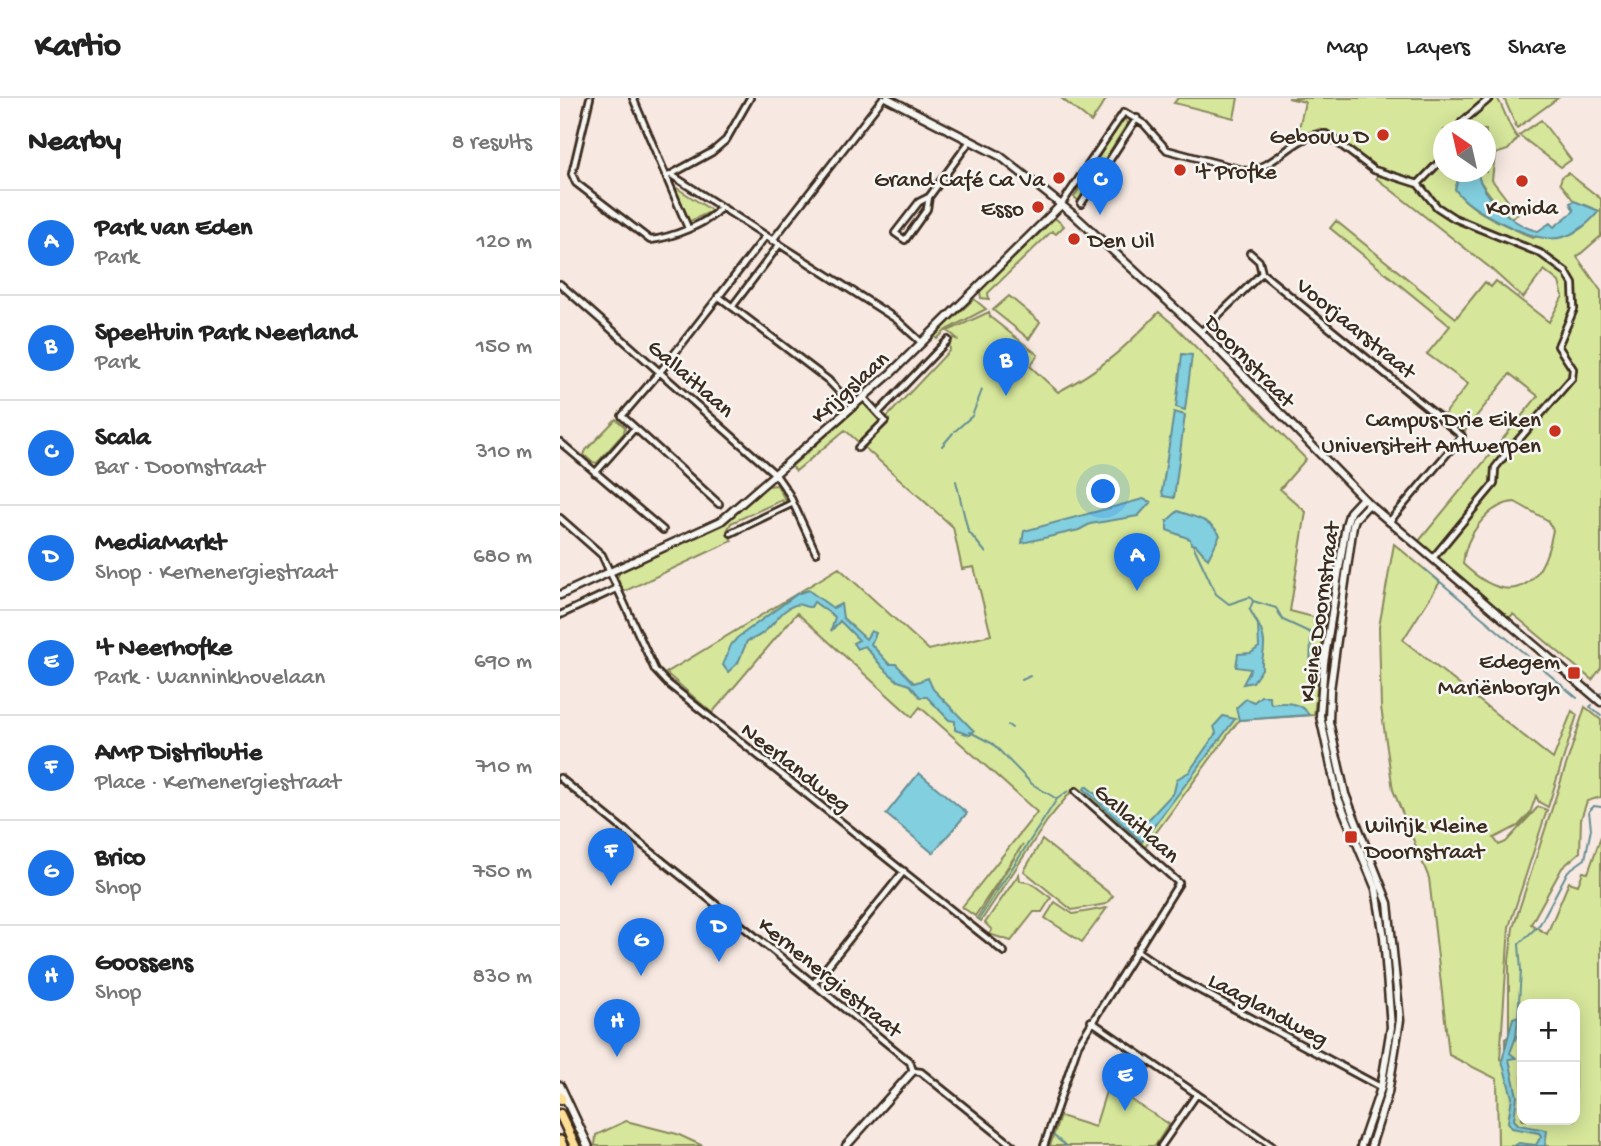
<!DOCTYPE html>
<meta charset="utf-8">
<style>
:root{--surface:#fff;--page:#f2f2f2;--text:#222;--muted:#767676;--line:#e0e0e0;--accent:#1a73e8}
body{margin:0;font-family:"Gochi Hand",sans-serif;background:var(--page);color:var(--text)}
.controls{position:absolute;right:21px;bottom:21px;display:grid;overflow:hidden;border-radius:14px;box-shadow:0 4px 18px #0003}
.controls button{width:63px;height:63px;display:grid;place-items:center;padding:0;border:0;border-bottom:2px solid var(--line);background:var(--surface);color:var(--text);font:35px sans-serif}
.compass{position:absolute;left:873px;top:21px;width:63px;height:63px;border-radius:50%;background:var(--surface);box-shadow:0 4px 18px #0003;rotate:326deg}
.you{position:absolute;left:544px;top:394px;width:24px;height:24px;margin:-18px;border:5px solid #fff;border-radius:50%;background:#1a73e8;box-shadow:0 0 0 10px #1a73e833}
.badge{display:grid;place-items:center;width:46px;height:46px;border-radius:50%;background:var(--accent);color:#fff;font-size:23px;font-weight:700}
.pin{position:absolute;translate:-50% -58px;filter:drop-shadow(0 2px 4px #0008)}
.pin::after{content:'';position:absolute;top:37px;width:24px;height:21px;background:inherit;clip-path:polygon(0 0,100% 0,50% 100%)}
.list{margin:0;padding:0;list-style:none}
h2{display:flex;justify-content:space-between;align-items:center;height:91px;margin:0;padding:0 28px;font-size:30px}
h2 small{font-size:23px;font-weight:400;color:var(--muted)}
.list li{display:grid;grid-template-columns:46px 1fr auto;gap:21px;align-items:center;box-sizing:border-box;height:105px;padding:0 28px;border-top:2px solid var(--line)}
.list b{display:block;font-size:26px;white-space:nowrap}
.list p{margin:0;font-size:23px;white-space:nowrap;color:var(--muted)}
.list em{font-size:23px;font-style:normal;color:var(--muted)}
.map{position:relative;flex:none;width:1041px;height:1048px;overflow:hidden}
header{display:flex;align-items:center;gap:42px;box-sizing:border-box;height:98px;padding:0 35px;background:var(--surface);border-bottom:2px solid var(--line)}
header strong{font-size:33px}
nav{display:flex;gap:38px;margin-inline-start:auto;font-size:24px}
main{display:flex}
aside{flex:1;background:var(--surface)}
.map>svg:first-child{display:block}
.green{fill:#d6e79b;stroke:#88885c;stroke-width:2;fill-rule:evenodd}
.water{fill:#82cfe0;stroke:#668d92;stroke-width:2}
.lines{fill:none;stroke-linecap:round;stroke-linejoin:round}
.stream{stroke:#668d92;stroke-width:2}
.minor-casing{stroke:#3b2a1e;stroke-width:10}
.tertiary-casing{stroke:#3b2a1e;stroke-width:11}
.secondary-casing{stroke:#3b2a1e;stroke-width:12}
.trunk-casing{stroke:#3b2a1e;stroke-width:13}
.motorway-casing{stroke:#3b2a1e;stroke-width:14}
.minor{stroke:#f6f6f2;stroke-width:4.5}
.tertiary{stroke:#f6f6f2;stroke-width:6}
.secondary{stroke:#f6f6f2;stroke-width:7}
.trunk{stroke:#fdde96;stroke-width:8}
.motorway{stroke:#fdde96;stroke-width:9}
.poi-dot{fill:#c8321e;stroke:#f6f6f2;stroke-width:2.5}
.labels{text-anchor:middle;stroke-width:5;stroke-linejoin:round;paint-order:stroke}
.poi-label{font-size:23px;fill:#3b2a1e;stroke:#f6f6f2;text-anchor:end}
.street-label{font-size:23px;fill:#3b2a1e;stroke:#f6f6f2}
</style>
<header>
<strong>Kartio</strong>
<nav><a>Map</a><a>Layers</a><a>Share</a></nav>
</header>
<main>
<aside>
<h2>Nearby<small>8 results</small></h2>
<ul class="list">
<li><span class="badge">A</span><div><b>Park van Eden</b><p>Park</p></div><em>120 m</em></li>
<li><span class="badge">B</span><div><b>Speeltuin Park Neerland</b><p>Park</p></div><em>150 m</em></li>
<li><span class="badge">C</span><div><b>Scala</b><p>Bar · Doornstraat</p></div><em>310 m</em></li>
<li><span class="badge">D</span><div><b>MediaMarkt</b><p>Shop · Kernenergiestraat</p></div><em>680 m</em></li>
<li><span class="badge">E</span><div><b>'t Neerhofke</b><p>Park · Wanninkhovelaan</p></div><em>690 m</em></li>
<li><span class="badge">F</span><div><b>AMP Distributie</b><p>Place · Kernenergiestraat</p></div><em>710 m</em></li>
<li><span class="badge">G</span><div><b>Brico</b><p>Shop</p></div><em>750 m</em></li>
<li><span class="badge">H</span><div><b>Goossens</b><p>Shop</p></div><em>830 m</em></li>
</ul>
</aside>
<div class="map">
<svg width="1041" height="1048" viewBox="0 0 1041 1048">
<rect width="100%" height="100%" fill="#f7e9e2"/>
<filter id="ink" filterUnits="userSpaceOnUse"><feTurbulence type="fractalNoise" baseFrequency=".0143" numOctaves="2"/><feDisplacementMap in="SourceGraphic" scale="14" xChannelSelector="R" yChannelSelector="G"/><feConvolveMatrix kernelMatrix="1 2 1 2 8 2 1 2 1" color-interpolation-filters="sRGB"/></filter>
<g filter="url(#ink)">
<path class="green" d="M501,0H547L531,24Z
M618,0H678L674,20L614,5Z
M728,0H937C945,11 949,32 958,40L948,52L935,56L932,82L958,116L951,121L936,105L919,82L917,74H926V32H884V74H901L895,91C911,115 947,127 973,140L1039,113L1014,103L1000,85L1002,79L1008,75L1041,101V138L1017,159L1041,193V570L1032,582L953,516L949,520L859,443L978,298L950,276L904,334L884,317L908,286L867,256L890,228L770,130L776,123L896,220L925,184L931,189L936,183L989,224L1003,198L999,184L984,172L963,200L929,169L816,80L819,74L816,69L776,38L759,31L737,39L745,4ZM955,404L987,422L993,432C982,491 950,511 903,466C905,439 927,406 955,404Z
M944,0H998L957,30Z
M566,21L567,26L519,103L514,99L562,22Z
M981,22L1011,62L1001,69L959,37Z
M112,87L151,112L150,114L128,124Z
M495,120L504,128L496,136L492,133L428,195L429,201L421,200L420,193Z
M449,198L480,224L469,241L433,212Z
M414,201L426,211L386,232L377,241L374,238Z
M429,214L430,219L478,257L470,268L498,294C543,270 564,251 599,214L612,225L746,361L720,391L746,414L730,513L765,522L754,617L679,622L583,752L514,690L487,723L421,823L417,820L463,746L415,818L402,809L477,714L360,609L352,619L237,515L152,615L106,575L279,470L369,552L431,537L414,469L402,471L393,429L285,332L236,373L232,368L302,306H307L321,323L326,320L390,252L389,243L393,240L399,242L388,233Z
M56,321L65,329L64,335L37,365L32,364L24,357L26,352Z
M217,387L227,405L224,406L222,402L171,425L167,433L172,443L63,494L57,480L61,472L163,426L207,388Z
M834,446L880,484L843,542L993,661L1012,613L1017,617L988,709L979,704L976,698L970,715L958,728L934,740L939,747L946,744L978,709L987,712L949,829L940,961L945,963V941L949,938V863L953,830L1025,609L1041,622V699L1027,703L1021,721L1020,754L1002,770L971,826L987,836L1009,784L1018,787L1023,774L1028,775L1041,738V1048H938L937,981L889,957L869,780L833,692L821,609L819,529ZM962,906H1015V1022H962Z
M482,742L553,798L546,806L512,812L464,773Z
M459,776L460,783L471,785L491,800L482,814H474L451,843L429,836L432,832L425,825Z
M495,804L513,816L547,810L522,844L485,820Z
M548,987L609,1026L595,1048H490L500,1018L535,1029Z
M66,1023L117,1036L143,1048H35L36,1037Z"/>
<path class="water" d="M901,74H917C923,98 952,128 978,133L990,125L994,129L1014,113L1010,105L1014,103L1039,113C1006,153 979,143 938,123C923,115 904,105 895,91Z
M622,256L632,257L625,312L616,309Z
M614,314L625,317L614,400L603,398L602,393Z
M583,401L591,404L578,418L530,426L519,432L462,445L464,433Z
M618,413C635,420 649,420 660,437L648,461L636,447L631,446L630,441L607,432V423Z
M248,492L273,510L281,506L283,520L306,541L311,533L316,535L311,546L329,566H336L354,585L368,580L373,591L414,633L410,637L395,632V623L389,622L367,599H360L350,587L338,583L323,570L305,548L297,551L293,545L299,542L280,523L271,533L275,519L254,504L251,509C244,510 242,505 235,507C218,512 212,536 187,543L178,565L168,574L163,567L171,547L177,540L237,496Z
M689,510C695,521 705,534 704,548C704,557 701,562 702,571L693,584L683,586L691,571L676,569L678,556L691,555L699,549L698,527Z
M701,598H709L711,606C726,604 741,604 749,617L679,622L676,610L686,601L694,604Z
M663,618L675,621L582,744L524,691L526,688L571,726L589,721L614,694L617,681L629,674L656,635L654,628Z
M359,675L407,715L373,755L326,716Z
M958,918L956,939L950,955L956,960L949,961L957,998L954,1022L959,1027L987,1032L985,1048H954L959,1045L976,1047L981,1038L979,1035L952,1030L948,1024L952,999L942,963L953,920Z"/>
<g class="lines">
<path class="stream" d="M395,333L412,318L422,292
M382,348L393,335
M396,383L408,433L426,455
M633,447L656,496L669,506L690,499L693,503L690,511
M865,471L1017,600
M693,503L716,510L723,522L751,535L750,578
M462,582L470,578
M1040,596L1041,595
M1032,607L1030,609L1041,618
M448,627L452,630
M410,634L433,646L472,686L497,701
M419,821L497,701L508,693
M958,919L961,873L959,846L980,826L1008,773L1025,761L1031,731L1029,713L1034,708L1041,709
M494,1038L506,1048"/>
<defs>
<path id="minor" d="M30,0L12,76L16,85L90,142C110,140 148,126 160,110
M73,0L128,130
M898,32L902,24L930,0
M110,77L152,54L166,42L190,0
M113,78L336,221L362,245
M858,86L884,59
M369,99L359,104L335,135L345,142L367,111L369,99L410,43
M521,106L577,20
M501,107L564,14L584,26L607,52L686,73C716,71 734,35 766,36L814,72L858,86L877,109L894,120L980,155L1006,174L1013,186L1014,211L998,248L1013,271L1012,280L942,361L935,370L934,386L873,460
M212,143L323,0
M690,155L699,163L702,175
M0,186L216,377L229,396L256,455
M158,198L268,282L285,300
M172,209L219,147
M641,234L702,175L902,338L829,424
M318,315L388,242
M0,344L103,432
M298,350L325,323L304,300
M35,375L74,331
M159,406L62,318L104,269L205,139
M0,420L42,457L95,572L106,584L444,854
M171,435L233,405
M0,517L58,490
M0,680L350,964L353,973L361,974L453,1048
M576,852L615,879L822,990
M253,886L344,773
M531,923L712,1048
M484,1048L518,947L619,785L516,693
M601,1048L637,996"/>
<path id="tertiary" d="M327,0L440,58L514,117L641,234L809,406L1041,604
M809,406L795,421L793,427L770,592L769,624L785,696L828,805L840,922L828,995L811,1048
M0,497L161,423L331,275L501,107
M286,1048L353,973
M801,1048L821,990L831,929L824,839L816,791L778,700L760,618L764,565L786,427L790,414L803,400"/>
<path id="secondary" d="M0,988L28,1048"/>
<path id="trunk" d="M0,1016L15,1048"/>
<path id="motorway" d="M0,999L1,1001
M0,1043L2,1048"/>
</defs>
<use href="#minor" class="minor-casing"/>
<use href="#tertiary" class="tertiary-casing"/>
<use href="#secondary" class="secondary-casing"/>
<use href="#trunk" class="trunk-casing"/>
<use href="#motorway" class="motorway-casing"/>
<use href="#minor" class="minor"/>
<use href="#tertiary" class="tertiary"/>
<use href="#secondary" class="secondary"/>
<use href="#trunk" class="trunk"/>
<use href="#motorway" class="motorway"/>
</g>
</g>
<g class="poi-dot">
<circle cx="823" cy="37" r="7"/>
<circle cx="620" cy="72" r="7"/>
<circle cx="499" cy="80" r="7"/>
<circle cx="962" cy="83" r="7"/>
<circle cx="478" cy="109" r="7"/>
<circle cx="514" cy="141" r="7"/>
<circle cx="995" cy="333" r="7"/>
<rect x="1007" y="568" width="14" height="14" rx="3.5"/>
<rect x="784" y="732" width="14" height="14" rx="3.5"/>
</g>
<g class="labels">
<g class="poi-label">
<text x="809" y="45">Gebouw D</text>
<text x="634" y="80" text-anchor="start">'t Profke</text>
<text x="485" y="88">Grand Café Ca Va</text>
<text x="962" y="116" text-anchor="middle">Komida</text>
<text x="464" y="117">Esso</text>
<text x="528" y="149" text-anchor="start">Den Uil</text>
<text x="981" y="328">Campus Drie Eiken<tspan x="981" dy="26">Universiteit Antwerpen</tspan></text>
<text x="1000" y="570">Edegem<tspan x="1000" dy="26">Mariënborgh</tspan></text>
<text x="805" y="734" text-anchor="start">Wilrijk Kleine<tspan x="805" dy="26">Doornstraat</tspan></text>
</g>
<g class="street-label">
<text transform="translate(797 229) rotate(39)" y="8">Voorjaarstraat</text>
<text transform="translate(691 262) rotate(46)" y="8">Doornstraat</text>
<text transform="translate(132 279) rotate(41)" y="8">Gallaitlaan</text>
<text transform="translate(289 288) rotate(-42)" y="8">Krijgslaan</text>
<text transform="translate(758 514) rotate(-82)" y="8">Kleine Doornstraat</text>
<text transform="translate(237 668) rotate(38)" y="8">Neerlandweg</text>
<text transform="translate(578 724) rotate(42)" y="8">Gallaitlaan</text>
<text transform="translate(271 878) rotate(39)" y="8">Kernenergiestraat</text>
<text transform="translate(709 910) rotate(28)" y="8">Laaglandweg</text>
</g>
</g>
</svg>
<div class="controls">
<button>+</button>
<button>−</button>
</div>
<svg class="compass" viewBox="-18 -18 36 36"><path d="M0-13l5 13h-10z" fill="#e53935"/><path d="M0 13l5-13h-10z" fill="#767676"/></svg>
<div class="you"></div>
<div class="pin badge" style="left:577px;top:493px">A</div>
<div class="pin badge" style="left:446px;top:298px">B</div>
<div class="pin badge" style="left:540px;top:117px">C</div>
<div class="pin badge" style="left:159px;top:864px">D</div>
<div class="pin badge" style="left:565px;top:1013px">E</div>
<div class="pin badge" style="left:51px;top:788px">F</div>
<div class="pin badge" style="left:81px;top:878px">G</div>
<div class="pin badge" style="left:57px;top:959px">H</div>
</div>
</main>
